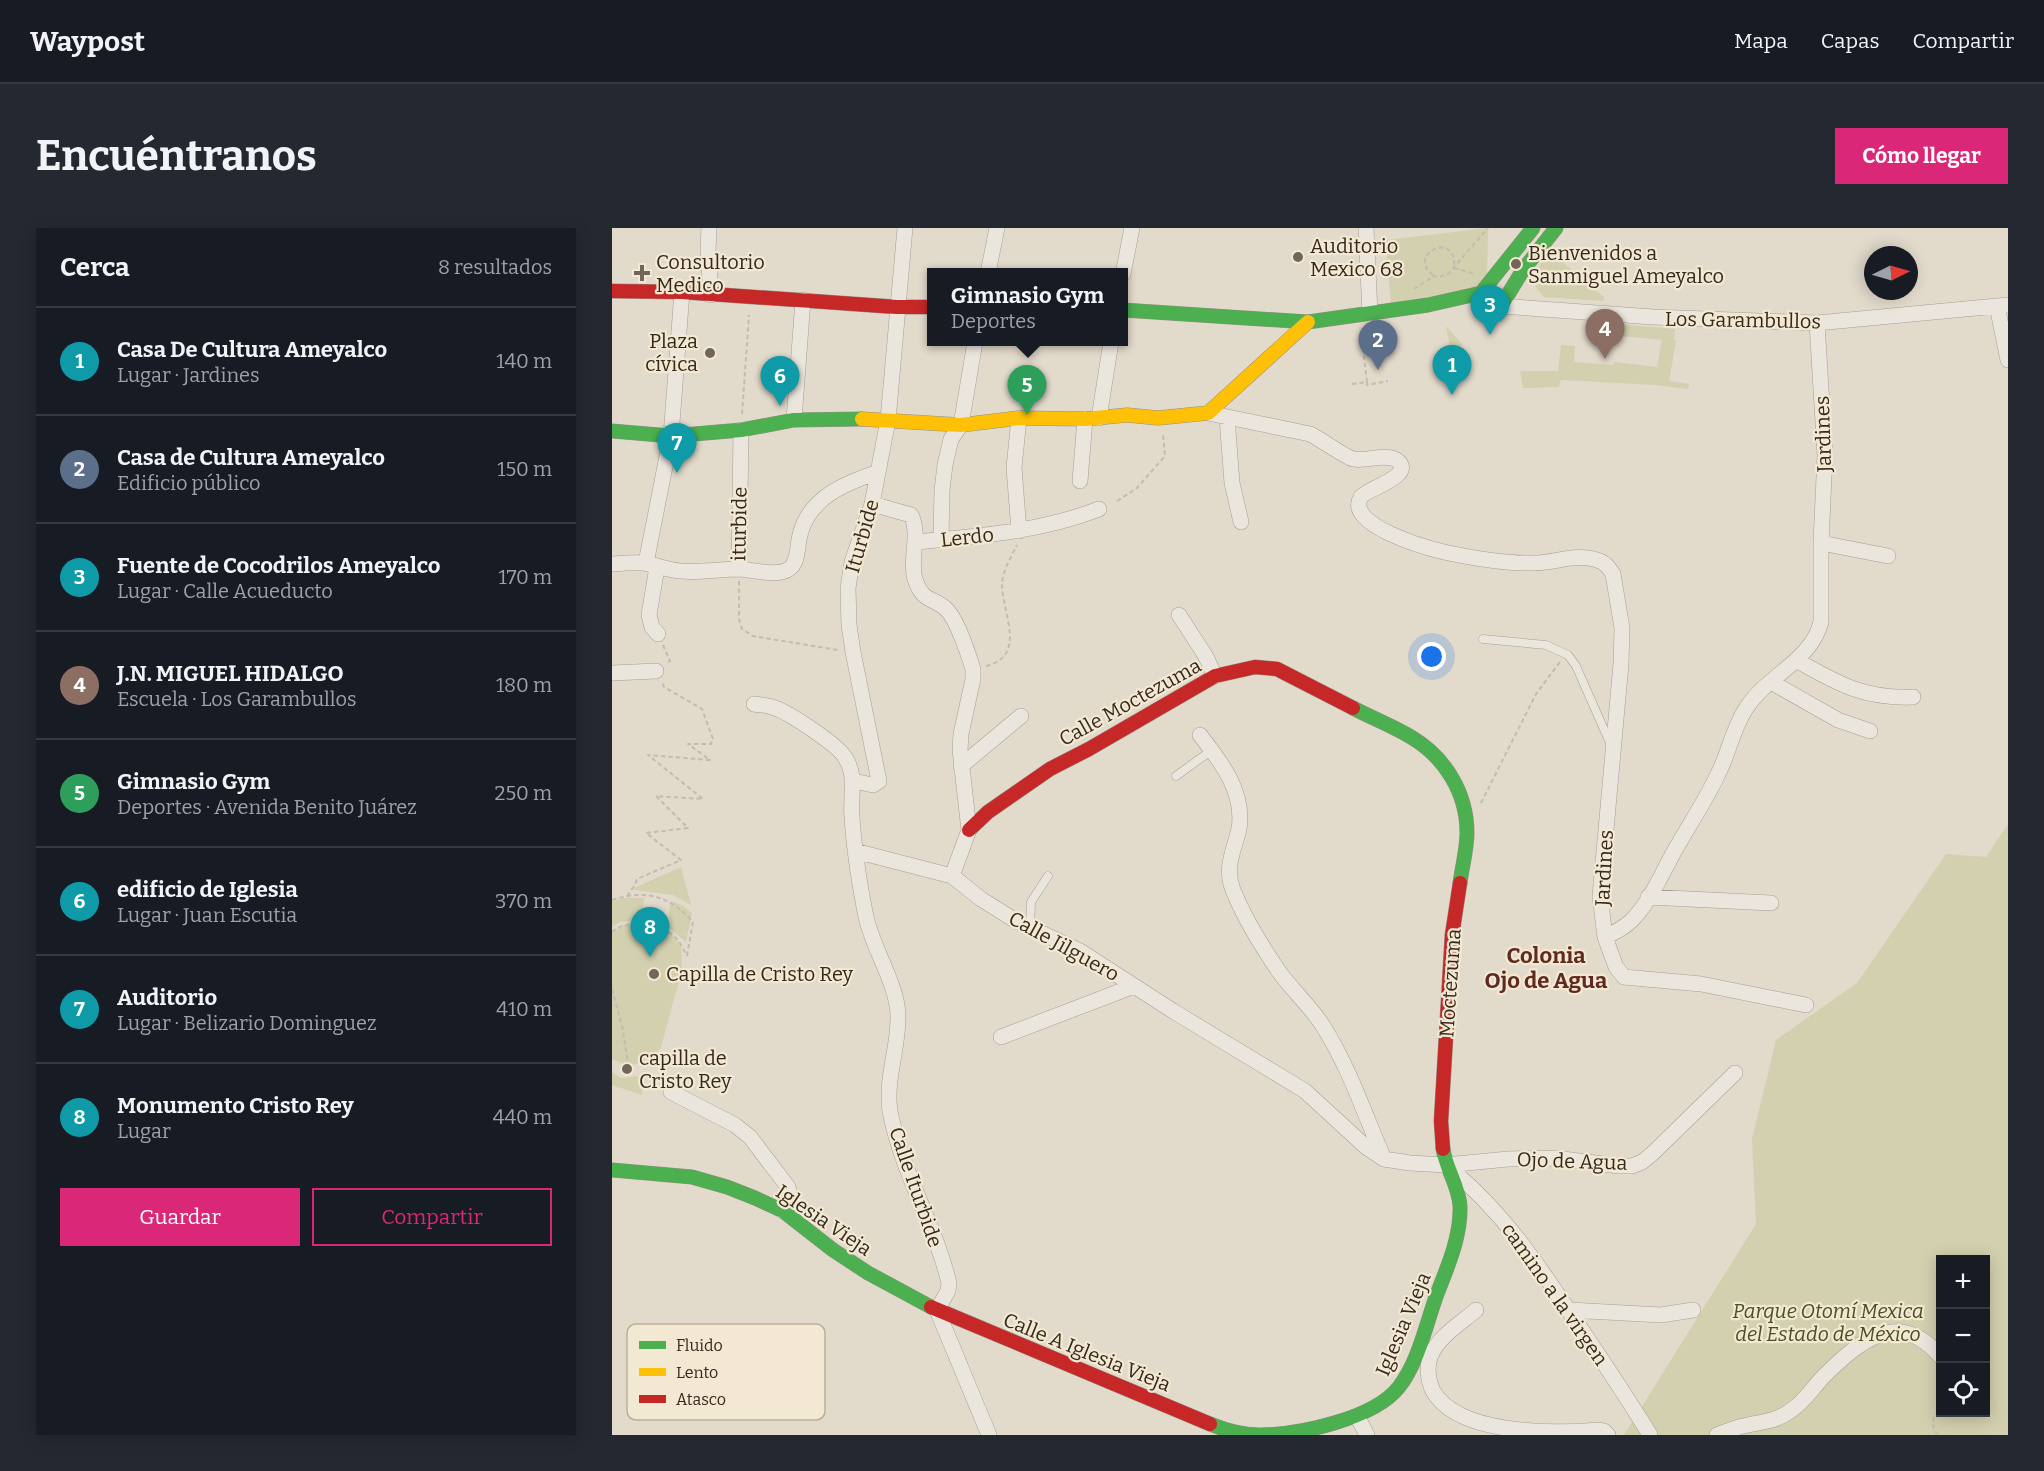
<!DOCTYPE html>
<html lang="es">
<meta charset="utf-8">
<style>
:root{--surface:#171b24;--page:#242831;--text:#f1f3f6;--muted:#9ea1a6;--line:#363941;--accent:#db2777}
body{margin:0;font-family:Bitter,serif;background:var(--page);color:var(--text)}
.controls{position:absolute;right:18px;bottom:18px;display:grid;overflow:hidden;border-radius:0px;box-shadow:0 3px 15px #0003}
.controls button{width:54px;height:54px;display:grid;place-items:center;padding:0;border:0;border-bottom:2px solid var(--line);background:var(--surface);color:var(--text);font:30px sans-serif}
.compass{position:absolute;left:1252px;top:18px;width:54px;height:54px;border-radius:50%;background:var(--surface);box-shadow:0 3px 15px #0003;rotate:85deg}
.you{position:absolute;left:820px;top:429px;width:21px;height:21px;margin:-15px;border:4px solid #fff;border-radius:50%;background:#1a73e8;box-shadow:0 0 0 9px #1a73e833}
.badge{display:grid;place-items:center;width:39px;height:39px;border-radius:50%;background:var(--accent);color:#fff;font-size:20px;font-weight:700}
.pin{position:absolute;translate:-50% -50px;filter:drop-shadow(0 2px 3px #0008)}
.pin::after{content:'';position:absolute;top:32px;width:21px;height:18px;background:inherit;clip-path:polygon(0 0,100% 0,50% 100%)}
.popup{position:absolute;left:315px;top:40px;width:201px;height:78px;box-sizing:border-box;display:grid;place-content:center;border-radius:0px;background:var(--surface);filter:drop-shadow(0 2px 4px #0005);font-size:20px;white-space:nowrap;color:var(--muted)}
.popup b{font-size:22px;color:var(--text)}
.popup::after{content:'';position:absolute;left:50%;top:100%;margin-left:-12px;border:12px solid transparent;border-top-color:var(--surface)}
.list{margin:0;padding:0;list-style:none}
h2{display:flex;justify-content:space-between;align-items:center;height:78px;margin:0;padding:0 24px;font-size:26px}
h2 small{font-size:20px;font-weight:400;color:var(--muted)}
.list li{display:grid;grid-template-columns:39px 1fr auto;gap:18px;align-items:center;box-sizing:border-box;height:108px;padding:0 24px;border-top:2px solid var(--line)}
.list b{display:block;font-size:22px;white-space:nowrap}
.list p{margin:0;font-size:20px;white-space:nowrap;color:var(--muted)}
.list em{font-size:20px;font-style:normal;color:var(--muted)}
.actions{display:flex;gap:12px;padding:18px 24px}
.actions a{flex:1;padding:14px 0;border:2px solid var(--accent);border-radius:0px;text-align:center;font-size:21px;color:var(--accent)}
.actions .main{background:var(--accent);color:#fff}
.icon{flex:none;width:33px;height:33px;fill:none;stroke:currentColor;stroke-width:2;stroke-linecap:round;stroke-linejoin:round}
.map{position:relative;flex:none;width:1396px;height:1207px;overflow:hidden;border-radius:0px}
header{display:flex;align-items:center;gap:36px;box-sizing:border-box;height:84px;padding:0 30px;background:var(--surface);border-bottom:2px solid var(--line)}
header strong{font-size:28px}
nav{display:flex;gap:33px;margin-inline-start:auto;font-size:21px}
.intro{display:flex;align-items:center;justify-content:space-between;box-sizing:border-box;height:144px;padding:0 36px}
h1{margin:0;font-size:42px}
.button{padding:15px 27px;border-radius:0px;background:var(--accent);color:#fff;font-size:21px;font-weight:700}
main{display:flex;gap:36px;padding:0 36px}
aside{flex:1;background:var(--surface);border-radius:0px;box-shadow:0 3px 15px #0003}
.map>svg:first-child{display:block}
.green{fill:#d2d0ae;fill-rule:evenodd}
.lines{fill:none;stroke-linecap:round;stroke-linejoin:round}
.lane-casing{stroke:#a79f95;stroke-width:9}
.street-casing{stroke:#a79f95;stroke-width:16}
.fast-casing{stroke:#978f85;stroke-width:15}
.slow-casing{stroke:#978f85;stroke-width:15}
.jam-casing{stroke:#978f85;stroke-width:15}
.path{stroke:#c3bcb4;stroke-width:2;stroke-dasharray:4.5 3;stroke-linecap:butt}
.lane{stroke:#eae6dd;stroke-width:8}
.street{stroke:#eae6dd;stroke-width:15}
.fast{stroke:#4caf50;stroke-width:14}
.slow{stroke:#ffc107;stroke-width:14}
.jam{stroke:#c62828;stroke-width:14}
.poi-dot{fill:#72665b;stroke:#f3e8d1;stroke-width:2}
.labels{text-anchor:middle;stroke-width:4.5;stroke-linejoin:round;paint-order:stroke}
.poi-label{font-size:20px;fill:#35281e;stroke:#f3e8d1;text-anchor:start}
.street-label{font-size:20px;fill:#35281e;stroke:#f3e8d1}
.park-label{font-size:20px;font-style:italic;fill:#475026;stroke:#f3e8d1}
.quarter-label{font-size:22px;font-weight:bold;fill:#5f2a20;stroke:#f3e8d1}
.key{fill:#f3e8d1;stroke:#baae9b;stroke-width:1.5}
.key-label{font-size:16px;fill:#35281e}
</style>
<header>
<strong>Waypost</strong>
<nav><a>Mapa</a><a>Capas</a><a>Compartir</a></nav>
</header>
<div class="intro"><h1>Encuéntranos</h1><a class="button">Cómo llegar</a></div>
<main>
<aside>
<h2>Cerca<small>8 resultados</small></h2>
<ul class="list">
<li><span class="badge" style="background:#0f9aa8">1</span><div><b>Casa De Cultura Ameyalco</b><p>Lugar · Jardines</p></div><em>140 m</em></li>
<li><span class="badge" style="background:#5c6f8a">2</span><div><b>Casa de Cultura Ameyalco</b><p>Edificio público</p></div><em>150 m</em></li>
<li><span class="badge" style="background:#0f9aa8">3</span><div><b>Fuente de Cocodrilos Ameyalco</b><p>Lugar · Calle Acueducto</p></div><em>170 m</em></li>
<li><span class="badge" style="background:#8d6e63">4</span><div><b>J.N. MIGUEL HIDALGO</b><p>Escuela · Los Garambullos</p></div><em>180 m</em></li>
<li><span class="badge" style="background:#2e9e5b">5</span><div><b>Gimnasio Gym</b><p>Deportes · Avenida Benito Juárez</p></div><em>250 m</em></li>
<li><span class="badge" style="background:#0f9aa8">6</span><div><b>edificio de Iglesia</b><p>Lugar · Juan Escutia</p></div><em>370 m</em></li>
<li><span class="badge" style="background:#0f9aa8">7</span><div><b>Auditorio</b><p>Lugar · Belizario Dominguez</p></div><em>410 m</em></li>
<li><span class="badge" style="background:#0f9aa8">8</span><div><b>Monumento Cristo Rey</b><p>Lugar</p></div><em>440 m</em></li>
</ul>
<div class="actions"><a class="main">Guardar</a><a>Compartir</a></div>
</aside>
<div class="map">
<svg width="1396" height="1207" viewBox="0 0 1396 1207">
<rect width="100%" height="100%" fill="#e2dacb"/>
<path class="green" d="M876,0L875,51L870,60L779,76L773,12Z
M940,25L992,69L991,73L932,69C913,50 923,41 940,25Z
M1005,96L1063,101L1062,112L1064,113L1057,153L1077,156L1076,161L1043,157L949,152L947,159L911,160L908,143H946L949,117L963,118L962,134L1001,137L1002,134L1045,139L1050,112L1010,108Z
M834,98L850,116L842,138Z
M1396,596V1207H1012L1144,996L1140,911L1164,812L1245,755L1334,626L1374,629ZM1328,1032H1374V1184H1328Z
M69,639L79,677L61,667L23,662L22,660Z
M12,670H32L30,692L8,694L0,699V673Z
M58,673L70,677L80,685L74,714L56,699Z
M12,697L45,698L57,704L69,717L70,742L49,819C42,830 28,838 14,837C10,836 4,832 0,831V704Z
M0,844L9,850L29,848L31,851L30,867L0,857Z"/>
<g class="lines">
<defs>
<path id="lane" d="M871,411L934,417L956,427L964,438L998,515
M564,548L600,522
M418,700L419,674L436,648"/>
<path id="street" d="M97,0L96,22L99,67
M754,0L758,85
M376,45L385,0
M511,46L520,0
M889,78L1041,89L1205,95L1396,77
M1385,78L1396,132
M596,185L698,206C710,212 733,229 741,231C754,234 775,224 786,233C803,248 754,261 749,269C732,297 815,320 832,324C860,330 892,336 922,335C942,335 965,325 985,332C993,334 997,340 1001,346L1010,400L1009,436L988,668L993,709C1002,705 1012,700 1020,692C1038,674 1050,645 1063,622C1077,597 1094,572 1106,546C1117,525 1121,499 1135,479C1156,447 1199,433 1209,394V315L1213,227L1205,95
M615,189L620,255L629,294
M407,190L402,240L407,303
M487,190L499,114
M182,192L191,72
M468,253L473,191
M260,276L299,287C309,307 297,330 303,351C311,376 323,369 335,382C345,392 357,428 361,441V451L349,506L348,522L357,602L340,648
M329,312L330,262L333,237L339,211L349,197L363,114
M303,314C366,308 428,304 487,281
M1209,315L1276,328
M34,335L59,208L70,64
M0,336C11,335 21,334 32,335C44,337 56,342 68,343C88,345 108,341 128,341C142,342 165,349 177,341C187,335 185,316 188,307C197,269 234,255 266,244
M45,339L37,387L40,399L46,406
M127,341L129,202
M567,387L593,427L603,448
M1184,432C1225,455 1251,471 1301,469
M0,445L44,443
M1159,454L1226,492L1258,503
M142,476C148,477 155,477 160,479C175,483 228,518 234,531C245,549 238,569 240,589C242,621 247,653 253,684C259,719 285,754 286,787C287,819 273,852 278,883C289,943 323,996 337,1055L336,1063L325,1082L377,1207
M588,507C609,534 633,564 627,601C622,623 612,639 621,662C633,692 650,719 668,745C682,764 699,779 711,798C737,839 753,887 772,931
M349,538L409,488
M241,553L261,557L267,553L241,424L237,397L236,360L240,334L260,276L276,192L293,0
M243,623L340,648L369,671L404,693L468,723L561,783L693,863L754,919L772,931L798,935L834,937L896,931L943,930L1007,938H1020L1030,934L1041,925L1123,845
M1036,669L1159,675
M993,709L1004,739L1012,749L1089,756L1194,777
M389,809L522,758
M59,864L123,897L138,909L176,959C180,968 175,975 171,983
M836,939C890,982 927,1038 965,1095C990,1132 1015,1169 1038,1207
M864,1082C849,1095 827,1108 819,1127C814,1138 816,1153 821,1163C846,1207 941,1206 987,1202L992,1203L996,1207
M957,1082L1049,1087L1081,1082
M745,1188L755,1207
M1105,1207C1113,1204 1122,1200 1131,1198C1147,1194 1164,1194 1178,1183C1191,1175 1200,1161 1210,1150C1246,1114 1286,1079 1328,1128"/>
<path id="fast" d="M869,65L889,78L911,42L944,0
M869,65L921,0
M511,82L696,94L816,77L869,65
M0,203L59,208L129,202L182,192L250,191
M741,480C760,490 781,498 799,509C833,529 855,565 855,605C855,621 850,639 848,655
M0,942L80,949L115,959L143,970L171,983L221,1022L256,1045L319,1079
M598,1196C613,1202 631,1207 647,1207C686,1207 762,1191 787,1159C807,1133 814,1096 825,1066C836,1038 849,1008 848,978C847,958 834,941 831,921"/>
<path id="slow" d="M250,191L349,197L407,190L473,191L515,187L546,190L596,185L696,94"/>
<path id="jam" d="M0,63L70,64L285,79H319
M357,602L376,584L438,541L477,521L603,448L643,439L665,441L741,480
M831,921L829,893L840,707L848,655
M319,1079L598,1196"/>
</defs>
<use href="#lane" class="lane-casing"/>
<use href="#street" class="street-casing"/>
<use href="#fast" class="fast-casing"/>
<use href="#slow" class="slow-casing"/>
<use href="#jam" class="jam-casing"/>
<path class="path" d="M821,47C793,26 846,1 842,40L863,46
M802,61L822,48L827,49L836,46L876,0
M755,154V157L776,153
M740,156L755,154L749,104
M130,186L137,87
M505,273L525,260L553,228L551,207
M127,353V391L130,401L141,408L226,422
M51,417L58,433L55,435
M374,438C415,428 391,387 390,357C390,343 399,330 405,317
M869,575L924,466L948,434
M15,668L23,657L25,651L69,632L34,605L76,600L44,568L91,571L36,527L98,532L76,516H99L101,511L90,481L52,459L50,454
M0,672C34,661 58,668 81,694L75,728
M0,704C14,690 48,695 62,708C68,713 71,721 75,728
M35,719L36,697
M0,761L11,802L16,836
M1326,1207C1318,1198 1320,1189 1328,1181"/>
<use href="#lane" class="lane"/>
<use href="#street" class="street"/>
<use href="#fast" class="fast"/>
<use href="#slow" class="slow"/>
<use href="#jam" class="jam"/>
</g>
<g class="poi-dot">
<circle cx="686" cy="29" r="6"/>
<circle cx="904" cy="36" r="6"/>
<path d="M27 36h6v6h6v6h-6v6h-6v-6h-6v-6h6z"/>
<circle cx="98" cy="125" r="6"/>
<circle cx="42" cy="746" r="6"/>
<circle cx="15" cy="841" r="6"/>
</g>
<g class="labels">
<g class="poi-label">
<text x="698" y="25">Auditorio<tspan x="698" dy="23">Mexico 68</tspan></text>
<text x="916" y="32">Bienvenidos a<tspan x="916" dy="23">Sanmiguel Ameyalco</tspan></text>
<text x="44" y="41">Consultorio<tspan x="44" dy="23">Medico</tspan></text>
<text x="86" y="120" text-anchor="end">Plaza<tspan x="86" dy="23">cívica</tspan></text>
<text x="54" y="753">Capilla de Cristo Rey</text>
<text x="27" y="837">capilla de<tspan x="27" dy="23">Cristo Rey</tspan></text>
</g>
<g class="street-label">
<text transform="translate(1131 92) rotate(1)" y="7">Los Garambullos</text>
<text transform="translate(1211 206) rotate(-92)" y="7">Jardines</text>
<text transform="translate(127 296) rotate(-89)" y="7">iturbide</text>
<text transform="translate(250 308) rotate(-74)" y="7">Iturbide</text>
<text transform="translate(355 309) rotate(-6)" y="7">Lerdo</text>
<text transform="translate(518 474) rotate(-29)" y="7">Calle Moctezuma</text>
<text transform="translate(992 640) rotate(-87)" y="7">Jardines</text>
<text transform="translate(452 718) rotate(29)" y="7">Calle Jilguero</text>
<text transform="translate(838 755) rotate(-86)" y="7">Moctezuma</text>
<text transform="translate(960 933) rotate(2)" y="7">Ojo de Agua</text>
<text transform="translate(304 959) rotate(71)" y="7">Calle Iturbide</text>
<text transform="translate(212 992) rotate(34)" y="7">Iglesia Vieja</text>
<text transform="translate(943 1066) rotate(55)" y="7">camino a la virgen</text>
<text transform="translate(791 1096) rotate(-67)" y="7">Iglesia Vieja</text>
<text transform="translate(475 1124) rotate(22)" y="7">Calle A Iglesia Vieja</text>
</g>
<g class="park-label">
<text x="1216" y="1090">Parque Otomí Mexica<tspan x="1216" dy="23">del Estado de México</tspan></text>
</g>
<g class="quarter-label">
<text x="934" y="735">Colonia<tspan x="934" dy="25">Ojo de Agua</tspan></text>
</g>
</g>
<rect x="15" y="1096" width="198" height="96" rx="9" class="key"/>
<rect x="27" y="1113" width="27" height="8" fill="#4caf50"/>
<rect x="27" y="1140" width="27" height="8" fill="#ffc107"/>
<rect x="27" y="1167" width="27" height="8" fill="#c62828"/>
<g class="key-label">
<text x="64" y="1123">Fluido</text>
<text x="64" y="1150">Lento</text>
<text x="64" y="1177">Atasco</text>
</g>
</svg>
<div class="controls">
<button>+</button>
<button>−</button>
<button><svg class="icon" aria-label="locate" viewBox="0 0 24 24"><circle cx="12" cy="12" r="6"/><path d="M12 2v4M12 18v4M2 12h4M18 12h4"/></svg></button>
</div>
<svg class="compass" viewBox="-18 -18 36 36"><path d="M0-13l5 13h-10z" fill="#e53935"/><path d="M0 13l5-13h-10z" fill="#9ea1a6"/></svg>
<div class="you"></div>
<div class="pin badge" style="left:840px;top:167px;background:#0f9aa8">1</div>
<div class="pin badge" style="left:766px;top:142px;background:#5c6f8a">2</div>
<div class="pin badge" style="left:878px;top:107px;background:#0f9aa8">3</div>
<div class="pin badge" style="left:993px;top:131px;background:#8d6e63">4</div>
<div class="pin badge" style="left:415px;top:187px;background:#2e9e5b">5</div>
<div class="popup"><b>Gimnasio Gym</b>Deportes</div>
<div class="pin badge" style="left:168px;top:178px;background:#0f9aa8">6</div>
<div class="pin badge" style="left:65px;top:245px;background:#0f9aa8">7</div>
<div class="pin badge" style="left:38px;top:729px;background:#0f9aa8">8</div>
</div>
</main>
